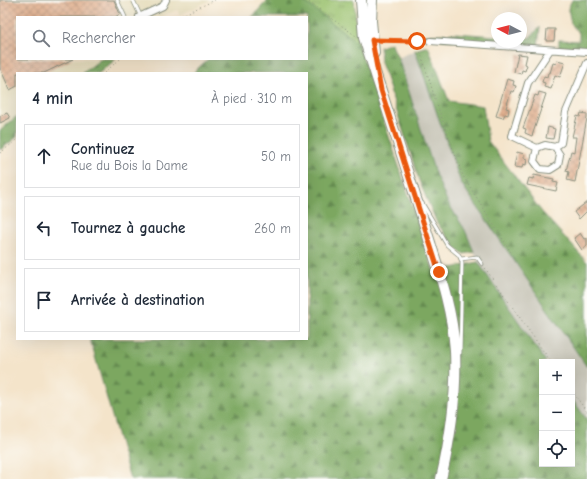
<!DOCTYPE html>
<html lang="fr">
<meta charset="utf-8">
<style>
:root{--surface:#fff;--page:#f6f6f7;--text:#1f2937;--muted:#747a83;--line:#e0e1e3}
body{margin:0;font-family:"Comic Neue",sans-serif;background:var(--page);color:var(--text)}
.controls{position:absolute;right:12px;bottom:12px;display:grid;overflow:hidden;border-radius:0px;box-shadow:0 4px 16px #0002}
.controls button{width:36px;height:36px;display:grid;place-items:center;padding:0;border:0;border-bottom:1px solid var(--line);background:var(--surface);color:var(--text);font:20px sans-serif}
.compass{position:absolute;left:491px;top:12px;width:36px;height:36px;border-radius:50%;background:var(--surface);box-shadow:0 4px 16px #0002;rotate:277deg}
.stop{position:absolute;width:12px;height:12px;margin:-9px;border:3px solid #ea580c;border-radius:50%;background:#fff}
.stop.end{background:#ea580c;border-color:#fff;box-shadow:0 1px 4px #0008}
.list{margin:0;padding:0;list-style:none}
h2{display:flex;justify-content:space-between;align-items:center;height:52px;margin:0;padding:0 16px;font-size:17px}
h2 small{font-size:13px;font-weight:400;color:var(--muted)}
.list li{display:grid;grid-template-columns:26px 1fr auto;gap:12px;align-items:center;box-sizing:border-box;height:64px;margin:0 8px 8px;padding:0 8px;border:1px solid var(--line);border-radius:0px}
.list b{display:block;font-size:15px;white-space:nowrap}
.list p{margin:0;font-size:13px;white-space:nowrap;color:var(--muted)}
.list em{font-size:13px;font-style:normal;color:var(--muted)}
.icon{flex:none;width:22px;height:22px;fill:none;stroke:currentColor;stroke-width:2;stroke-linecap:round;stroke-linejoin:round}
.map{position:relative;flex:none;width:587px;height:479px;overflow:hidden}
.search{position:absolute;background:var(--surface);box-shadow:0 4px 16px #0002;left:16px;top:16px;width:292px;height:44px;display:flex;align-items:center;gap:10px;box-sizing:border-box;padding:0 14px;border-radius:0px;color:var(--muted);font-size:15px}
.panel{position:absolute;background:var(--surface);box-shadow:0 4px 16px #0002;left:16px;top:72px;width:292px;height:268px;border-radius:0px}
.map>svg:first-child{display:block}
.built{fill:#e5dbba}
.railway{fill:#c7c5b8}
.grass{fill:url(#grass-tufts);stroke:#5c7f50}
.forest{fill:url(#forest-firs);stroke:#4d724a}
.building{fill:url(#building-cross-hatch)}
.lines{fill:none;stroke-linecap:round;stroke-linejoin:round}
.lane-casing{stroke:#8a907f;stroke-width:4.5}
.street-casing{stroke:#8a907f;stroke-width:8}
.primary-casing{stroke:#8a907f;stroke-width:12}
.path{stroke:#8a907f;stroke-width:1;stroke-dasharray:1 3;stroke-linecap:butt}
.lane{stroke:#fff;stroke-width:3}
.street{stroke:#fff;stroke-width:6}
.primary{stroke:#fff;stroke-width:10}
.route{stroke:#ea580c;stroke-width:5}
</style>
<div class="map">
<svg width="587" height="479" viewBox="0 0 587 479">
<defs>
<pattern id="grass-tufts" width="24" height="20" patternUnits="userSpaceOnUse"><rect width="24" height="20" fill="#9ac16d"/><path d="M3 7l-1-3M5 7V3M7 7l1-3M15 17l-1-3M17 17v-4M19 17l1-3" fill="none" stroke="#7d9e5a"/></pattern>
<pattern id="forest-firs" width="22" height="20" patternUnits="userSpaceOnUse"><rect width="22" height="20" fill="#7ba760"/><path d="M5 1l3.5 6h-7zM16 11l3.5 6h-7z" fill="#648950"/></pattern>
<pattern id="building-cross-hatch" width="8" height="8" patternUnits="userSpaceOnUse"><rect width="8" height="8" fill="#deab89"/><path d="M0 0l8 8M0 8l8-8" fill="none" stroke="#b38c71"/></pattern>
</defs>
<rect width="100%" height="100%" fill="#fdfcf7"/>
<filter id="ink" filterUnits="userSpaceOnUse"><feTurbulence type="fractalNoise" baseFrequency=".025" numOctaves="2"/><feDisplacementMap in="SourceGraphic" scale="8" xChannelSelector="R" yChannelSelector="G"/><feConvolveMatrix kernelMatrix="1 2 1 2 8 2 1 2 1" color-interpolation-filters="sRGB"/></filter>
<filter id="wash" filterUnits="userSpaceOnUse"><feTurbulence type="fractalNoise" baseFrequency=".012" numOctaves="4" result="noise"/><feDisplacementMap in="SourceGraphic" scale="16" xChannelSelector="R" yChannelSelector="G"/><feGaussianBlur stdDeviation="0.9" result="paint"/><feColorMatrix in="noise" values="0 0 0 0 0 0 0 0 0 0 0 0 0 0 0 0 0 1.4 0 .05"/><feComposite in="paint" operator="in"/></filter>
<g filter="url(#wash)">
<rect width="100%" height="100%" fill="#f4e4ca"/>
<path class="built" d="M0,0H211L180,15L177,10L161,17H17V59H101L83,73H17V116L0,131Z"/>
<path class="railway" d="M415,50L461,183L587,367V420L572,399V362H546L478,262L465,230L448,203L436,176L398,58Z"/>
<path class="grass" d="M300,0H354L358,43L309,5Z"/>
<path class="forest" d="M268,0H300L309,5L358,43L434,272L478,262L546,362H542V464H572V399L587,420V479H130L90,339H307V73H193L208,59H307V17H252Z
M572,0H587V49L559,47V40L579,41V33L571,24L568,8Z
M540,27L538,46L442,40L429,35L454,33L497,36V42H521V37L529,38Z
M391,43L398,58L436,176L448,203L465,230L474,252L464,254L453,246L436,221L420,183L381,62L380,47Z
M428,46L449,101L483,106L488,141L542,212L587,262V367L461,183L415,50Z
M101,59H116L99,73H83Z
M17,116V137L0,150V131Z"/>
<g id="blocks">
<path class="building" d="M0,0H114L120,14L115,17H17V59H73L44,73H17V86L10,90L0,68Z
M547,29H555L554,41H546Z
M518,54L527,55L525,64L527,65L525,71L522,70L521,74L514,72Z
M557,60L565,62L560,77L555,75L551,89L544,87L545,83L542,82L544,76L547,77L548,73H550L553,63L556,64Z
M507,79L514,81L513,85L516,86L514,92L511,91L506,108L509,109L508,115L505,114L503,118L496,116Z
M539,92L546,94L532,136L525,133L526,129L523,128L535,95L538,96Z
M7,113L10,118L0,123V116Z
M581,113L587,114V118L575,182L567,180L569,172L566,171L571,151L574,152L576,137H572L577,116L580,117Z
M548,127L555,129L553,139L546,138Z
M517,152L524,154V158L527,159L526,165L523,164L522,168L514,167Z
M534,175L554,179L553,182L558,183L556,191L527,185L529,178L533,179Z
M587,202V211L579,219L574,212Z
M580,233L584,239L587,238V246L582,250L574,238Z"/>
</g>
</g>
<g filter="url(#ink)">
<use href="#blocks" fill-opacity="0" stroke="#8a907f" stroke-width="1"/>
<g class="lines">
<defs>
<path id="lane" d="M117,0L125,17
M133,0L141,17
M422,203L447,245L459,255L462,262L460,353
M461,259L477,257L482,264"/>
<path id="street" d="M139,17L163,6L166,0
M430,41L587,52
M555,147L561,143L566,112L587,63
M537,148L545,145L555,147L560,155L558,165L550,170L540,169L534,161L537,148L512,136L528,83L550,50"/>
<path id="primary" d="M361,0L364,38C384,99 404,160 423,220C436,263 452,305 455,350C457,394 451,436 441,479
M372,0L371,21L374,53"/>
</defs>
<use href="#lane" class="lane-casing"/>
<use href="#street" class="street-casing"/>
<use href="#primary" class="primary-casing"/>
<path class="path" d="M306,0L356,36
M178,17L215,0
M380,40L423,41
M417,41L438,108L463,176L511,252
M104,73L120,59
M0,153L17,140
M485,268L551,362
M572,391L587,412"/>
<use href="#lane" class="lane"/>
<use href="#street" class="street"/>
<use href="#primary" class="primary"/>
</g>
</g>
<g class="lines" filter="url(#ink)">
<path class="route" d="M417,41L372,40L381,90L439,272"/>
</g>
</svg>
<div class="controls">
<button>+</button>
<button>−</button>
<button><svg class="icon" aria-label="locate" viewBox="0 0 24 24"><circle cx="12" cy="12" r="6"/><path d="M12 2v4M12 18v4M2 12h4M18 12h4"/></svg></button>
</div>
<svg class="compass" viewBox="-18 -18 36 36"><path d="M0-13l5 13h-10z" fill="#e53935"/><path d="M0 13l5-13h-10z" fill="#747a83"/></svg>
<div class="stop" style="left:417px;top:41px"></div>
<div class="stop end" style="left:439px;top:272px"></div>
<div class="search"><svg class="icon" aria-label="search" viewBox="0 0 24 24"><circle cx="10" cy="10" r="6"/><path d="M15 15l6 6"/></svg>Rechercher</div>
<section class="panel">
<h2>4 min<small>À pied · 310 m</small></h2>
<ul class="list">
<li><svg class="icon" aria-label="ahead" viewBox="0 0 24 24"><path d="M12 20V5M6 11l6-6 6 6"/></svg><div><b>Continuez</b><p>Rue du Bois la Dame</p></div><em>50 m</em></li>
<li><svg class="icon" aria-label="left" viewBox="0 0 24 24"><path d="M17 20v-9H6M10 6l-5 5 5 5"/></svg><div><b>Tournez à gauche</b></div><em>260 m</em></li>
<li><svg class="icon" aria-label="arrive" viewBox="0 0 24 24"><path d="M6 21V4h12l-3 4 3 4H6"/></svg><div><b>Arrivée à destination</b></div></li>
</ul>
</section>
</div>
